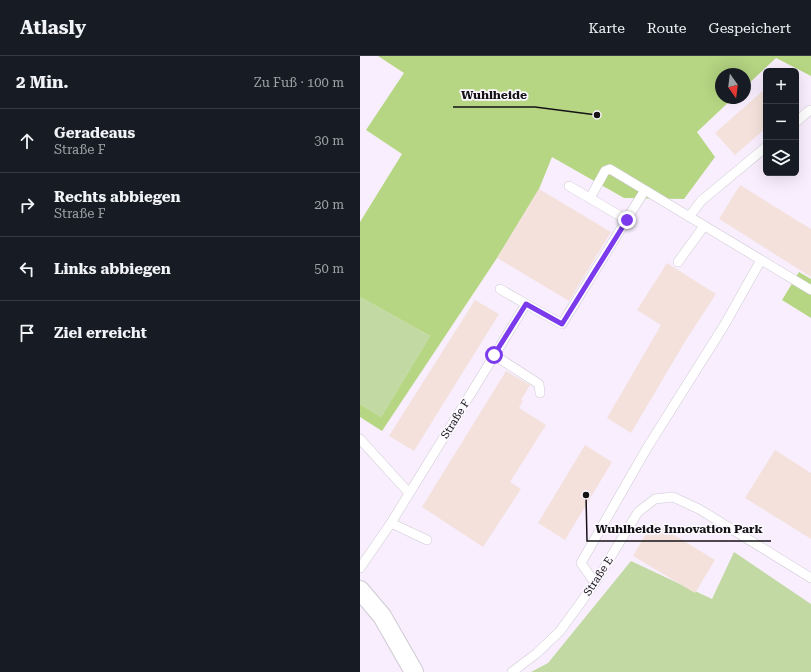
<!DOCTYPE html>
<html lang="de">
<meta charset="utf-8">
<style>
:root{--surface:#171b24;--page:#242831;--text:#f1f3f6;--muted:#9ea1a6;--line:#363941}
body{margin:0;font-family:"Roboto Serif",serif;background:var(--page);color:var(--text)}
.controls{position:absolute;right:12px;top:12px;display:grid;overflow:hidden;border-radius:6px;box-shadow:0 4px 16px #0002}
.controls button{width:36px;height:36px;display:grid;place-items:center;padding:0;border:0;border-bottom:1px solid var(--line);background:var(--surface);color:var(--text);font:20px sans-serif}
.compass{position:absolute;left:355px;top:12px;width:36px;height:36px;border-radius:50%;background:var(--surface);box-shadow:0 4px 16px #0002;rotate:166deg}
.stop{position:absolute;width:12px;height:12px;margin:-9px;border:3px solid #7c3aed;border-radius:50%;background:#fff}
.stop.end{background:#7c3aed;border-color:#fff;box-shadow:0 1px 4px #0008}
.list{margin:0;padding:0;list-style:none}
h2{display:flex;justify-content:space-between;align-items:center;height:52px;margin:0;padding:0 16px;font-size:17px}
h2 small{font-size:13px;font-weight:400;color:var(--muted)}
.list li{display:grid;grid-template-columns:26px 1fr auto;gap:12px;align-items:center;box-sizing:border-box;height:64px;padding:0 16px;border-top:1px solid var(--line)}
.list b{display:block;font-size:15px;white-space:nowrap}
.list p{margin:0;font-size:13px;white-space:nowrap;color:var(--muted)}
.list em{font-size:13px;font-style:normal;color:var(--muted)}
.icon{flex:none;width:22px;height:22px;fill:none;stroke:currentColor;stroke-width:2;stroke-linecap:round;stroke-linejoin:round}
.map{position:relative;flex:none;width:451px;height:616px;overflow:hidden}
header{display:flex;align-items:center;gap:24px;box-sizing:border-box;height:56px;padding:0 20px;background:var(--surface);border-bottom:1px solid var(--line)}
header strong{font-size:19px}
nav{display:flex;gap:22px;margin-inline-start:auto;font-size:14px}
main{display:flex}
aside{flex:1;background:var(--surface)}
.map>svg:first-child{display:block}
.built{fill:#f8eefe;fill-rule:evenodd}
.green{fill:#c3d9a3}
.forest{fill:#b6d683}
.building{fill:#f4e1db}
.lines{fill:none;stroke-linecap:round;stroke-linejoin:round}
.service-casing{stroke:#cfc9d2;stroke-width:10}
.minor-casing{stroke:#cfc9d2;stroke-width:20}
.service{stroke:#fff;stroke-width:9}
.minor{stroke:#fff;stroke-width:18}
.route{stroke:#7c3aed;stroke-width:5}
.labels{text-anchor:middle;stroke-width:3.5;stroke-linejoin:round;paint-order:stroke}
.street-label{font-size:11px;fill:#151316;stroke:#fcf8ff}
.leader{fill:none;stroke:#151316;stroke-width:1.5}
.callout-dot{fill:#151316;stroke:#fcf8ff;stroke-width:1.5}
.callout-label{font-size:12px;text-anchor:middle;font-weight:bold;fill:#151316;stroke:#fcf8ff;stroke-width:3.5;stroke-linejoin:round;paint-order:stroke}
</style>
<header>
<strong>Atlasly</strong>
<nav><a>Karte</a><a>Route</a><a>Gespeichert</a></nav>
</header>
<main>
<aside>
<h2>2 Min.<small>Zu Fuß · 100 m</small></h2>
<ul class="list">
<li><svg class="icon" aria-label="ahead" viewBox="0 0 24 24"><path d="M12 20V5M6 11l6-6 6 6"/></svg><div><b>Geradeaus</b><p>Straße F</p></div><em>30 m</em></li>
<li><svg class="icon" aria-label="right" viewBox="0 0 24 24"><path d="M7 20v-9h11M14 6l5 5-5 5"/></svg><div><b>Rechts abbiegen</b><p>Straße F</p></div><em>20 m</em></li>
<li><svg class="icon" aria-label="left" viewBox="0 0 24 24"><path d="M17 20v-9H6M10 6l-5 5 5 5"/></svg><div><b>Links abbiegen</b></div><em>50 m</em></li>
<li><svg class="icon" aria-label="arrive" viewBox="0 0 24 24"><path d="M6 21V4h12l-3 4 3 4H6"/></svg><div><b>Ziel erreicht</b></div></li>
</ul>
</aside>
<div class="map">
<svg width="451" height="616" viewBox="0 0 451 616">
<rect width="100%" height="100%" fill="#fcf8ff"/>
<path class="built" d="M0,0H18L264,142L324,143L337,76L373,42H385V31L416,2L451,20V223L439,216L422,244L451,262V616H0ZM406,15H436V117H406Z"/>
<path class="green" d="M0,241L70,280L21,361L0,348Z
M374,496L451,548V616H171L188,607L271,505L352,543Z"/>
<path class="forest" d="M18,0H451V20L416,2L385,31V18H361V42H373L337,76L355,101L324,143L264,142L192,101L179,133L137,202L22,375L0,361V348L21,361L70,280L0,241V166L42,98L6,74L44,17Z
M439,216L451,223V262L422,244Z"/>
<path class="building" d="M406,32V72L375,99L355,77Z
M380,129L451,173V221L359,163Z
M179,133L251,176L209,245L137,202Z
M307,207L356,238L326,284L271,377L247,362L301,269L277,254Z
M115,244L139,258L54,395L29,380Z
M146,315L170,329L161,344L163,345L159,352L186,369L150,426L161,433L123,491L62,451Z
M225,389L252,406L205,484L178,467Z
M415,394L451,417V483L385,442Z
M293,466L355,504L335,537L273,500Z"/>
<g class="lines">
<defs>
<path id="service" d="M436,66L450,54
M209,130L267,164
M230,142L245,115L250,113L451,234
M329,161L341,145L406,91
M318,206L344,170
M140,233L166,248
M134,299L179,328L180,337
M0,383L49,437
M31,467L67,484
M0,512L31,467L166,248L202,268L285,134
M235,527L221,507L287,392L365,268L401,204
M152,616L177,597L200,575L235,527L278,456L295,443L313,441L339,453L451,522"/>
<path id="minor" d="M0,534L22,560L54,616"/>
</defs>
<use href="#service" class="service-casing"/>
<use href="#minor" class="minor-casing"/>
<use href="#service" class="service"/>
<use href="#minor" class="minor"/>
</g>
<g class="lines">
<path class="route" d="M134,299L166,248L202,268L267,164"/>
</g>
<g class="labels">
<g class="street-label">
<text transform="translate(95 363) rotate(-58)" y="4">Straße F</text>
<text transform="translate(238 520) rotate(-57)" y="4">Straße E</text>
</g>
</g>
<path class="leader" d="M237 59L175 51H93M226 439L227 485H411"/>
<g class="callout-dot">
<circle cx="237" cy="59" r="4"/>
<circle cx="226" cy="439" r="4"/>
</g>
<g class="callout-label">
<text x="134" y="43">Wuhlheide</text>
<text x="319" y="477">Wuhlheide Innovation Park</text>
</g>
</svg>
<div class="controls">
<button>+</button>
<button>−</button>
<button><svg class="icon" aria-label="layers" viewBox="0 0 24 24"><path d="M12 4l9 5-9 5-9-5zM3 14l9 5 9-5"/></svg></button>
</div>
<svg class="compass" viewBox="-18 -18 36 36"><path d="M0-13l5 13h-10z" fill="#e53935"/><path d="M0 13l5-13h-10z" fill="#9ea1a6"/></svg>
<div class="stop" style="left:134px;top:299px"></div>
<div class="stop end" style="left:267px;top:164px"></div>
</div>
</main>
